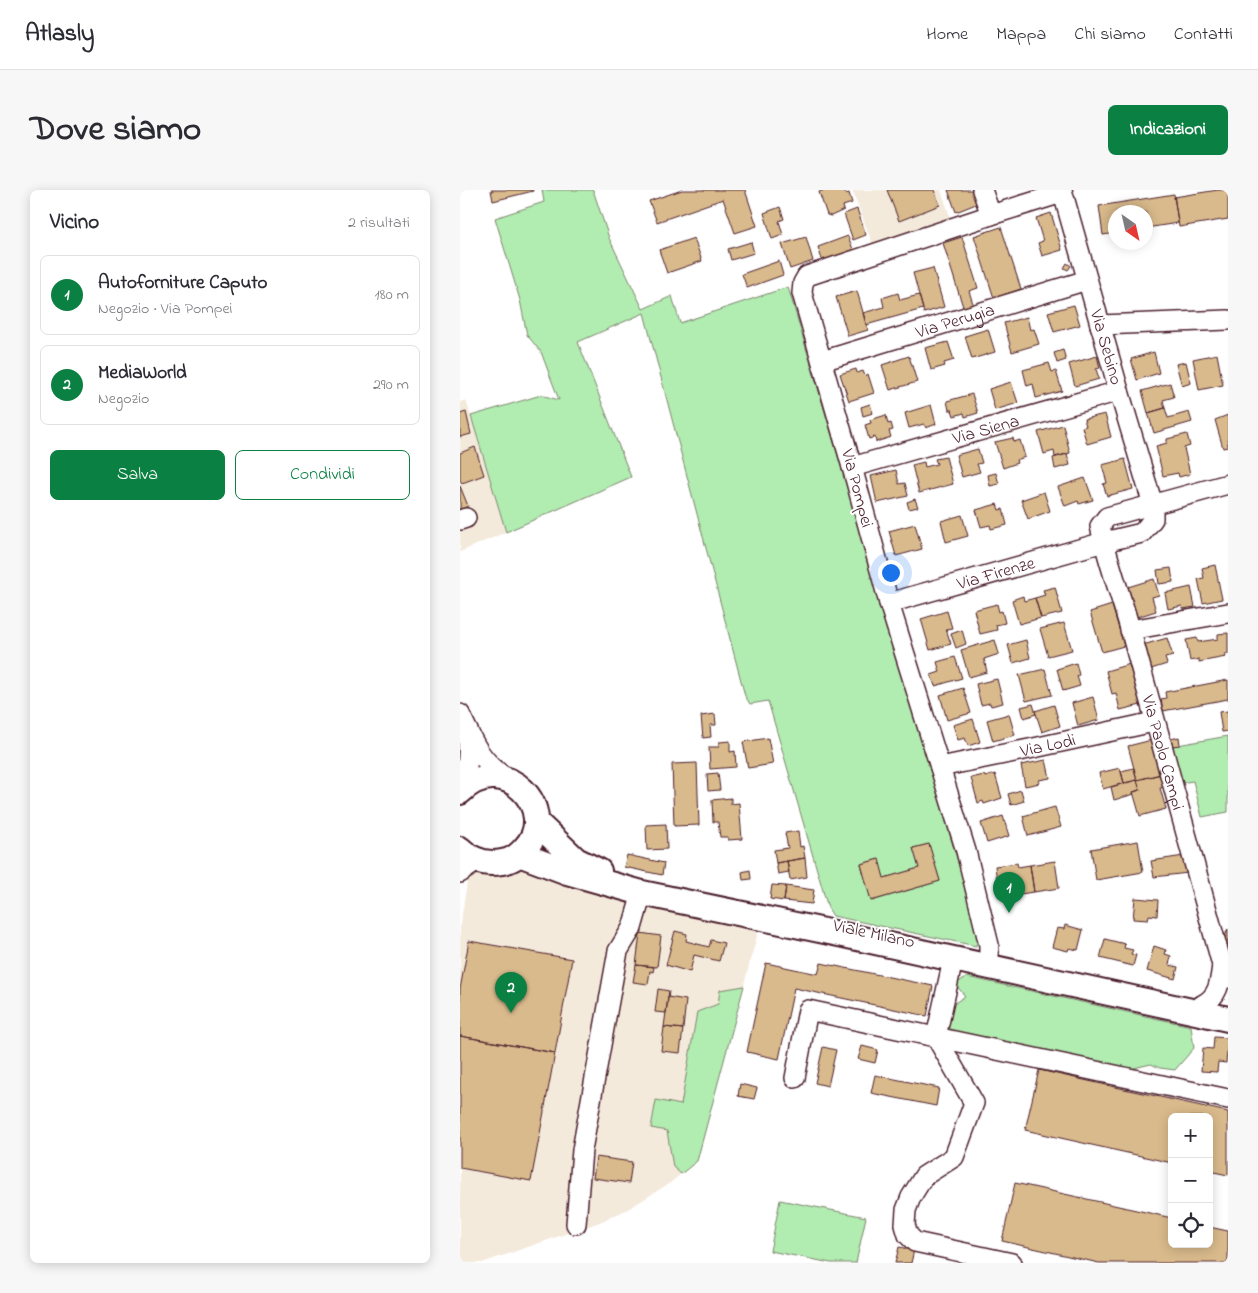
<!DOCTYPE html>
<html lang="it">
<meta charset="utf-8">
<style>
:root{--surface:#fff;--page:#f7f7f7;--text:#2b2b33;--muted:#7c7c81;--line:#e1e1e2;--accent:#0b8043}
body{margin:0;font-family:"Indie Flower",sans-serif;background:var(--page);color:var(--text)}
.controls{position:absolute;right:15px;bottom:15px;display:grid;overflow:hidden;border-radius:8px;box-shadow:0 2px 12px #0003}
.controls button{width:45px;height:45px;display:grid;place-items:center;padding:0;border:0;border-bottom:1px solid var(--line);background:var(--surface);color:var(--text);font:25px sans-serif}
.compass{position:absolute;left:648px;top:15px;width:45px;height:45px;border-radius:50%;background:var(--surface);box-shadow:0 2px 12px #0003;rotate:146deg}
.you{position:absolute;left:430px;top:382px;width:18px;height:18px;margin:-12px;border:4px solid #fff;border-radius:50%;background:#1a73e8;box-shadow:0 0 0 8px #1a73e833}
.badge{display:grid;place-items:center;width:32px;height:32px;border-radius:50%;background:var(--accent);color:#fff;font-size:16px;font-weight:700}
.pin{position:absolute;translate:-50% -41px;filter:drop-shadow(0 1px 2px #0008)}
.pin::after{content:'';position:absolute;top:26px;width:18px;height:15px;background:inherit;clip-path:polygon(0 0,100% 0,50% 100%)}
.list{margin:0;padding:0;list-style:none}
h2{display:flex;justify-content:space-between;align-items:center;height:65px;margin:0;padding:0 20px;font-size:21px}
h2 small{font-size:16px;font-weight:400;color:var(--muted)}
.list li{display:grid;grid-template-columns:32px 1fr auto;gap:15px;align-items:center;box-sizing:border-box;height:80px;margin:0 10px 10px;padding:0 10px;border:1px solid var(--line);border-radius:8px}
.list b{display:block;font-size:19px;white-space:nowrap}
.list p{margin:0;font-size:16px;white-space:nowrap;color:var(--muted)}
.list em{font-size:16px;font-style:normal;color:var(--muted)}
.actions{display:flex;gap:10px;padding:15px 20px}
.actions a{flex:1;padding:11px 0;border:1px solid var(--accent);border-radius:8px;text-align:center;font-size:18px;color:var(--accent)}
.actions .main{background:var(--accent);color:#fff}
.icon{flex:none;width:28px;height:28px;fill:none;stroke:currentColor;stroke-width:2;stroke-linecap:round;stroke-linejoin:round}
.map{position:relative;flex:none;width:768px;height:1073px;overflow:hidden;border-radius:8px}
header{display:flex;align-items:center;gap:30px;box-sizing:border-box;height:70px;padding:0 25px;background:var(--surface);border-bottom:1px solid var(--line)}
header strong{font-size:24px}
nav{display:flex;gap:28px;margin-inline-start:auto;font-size:18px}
.intro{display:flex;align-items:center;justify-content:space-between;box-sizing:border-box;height:120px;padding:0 30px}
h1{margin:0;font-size:35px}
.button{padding:12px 22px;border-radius:8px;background:var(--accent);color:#fff;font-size:18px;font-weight:700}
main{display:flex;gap:30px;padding:0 30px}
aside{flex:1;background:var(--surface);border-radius:8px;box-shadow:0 2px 12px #0003}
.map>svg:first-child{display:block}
.built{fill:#f4eadc}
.green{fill:#b1ecb1;stroke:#7e866e;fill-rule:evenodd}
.building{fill:#d9ba8c;stroke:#4a1f2b}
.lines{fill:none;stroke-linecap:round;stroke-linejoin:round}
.minor-casing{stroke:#4a1f2b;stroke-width:22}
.major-casing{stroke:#4a1f2b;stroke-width:28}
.minor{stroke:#fff;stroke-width:19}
.major{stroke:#fff;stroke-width:24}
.labels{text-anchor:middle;stroke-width:4;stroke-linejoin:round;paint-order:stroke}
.street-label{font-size:18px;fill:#4a1f2b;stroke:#fff}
</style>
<header>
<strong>Atlasly</strong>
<nav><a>Home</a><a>Mappa</a><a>Chi siamo</a><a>Contatti</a></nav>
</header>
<div class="intro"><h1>Dove siamo</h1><a class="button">Indicazioni</a></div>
<main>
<aside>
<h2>Vicino<small>2 risultati</small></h2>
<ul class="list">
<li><span class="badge">1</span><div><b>Autoforniture Caputo</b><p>Negozio · Via Pompei</p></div><em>180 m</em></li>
<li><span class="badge">2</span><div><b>MediaWorld</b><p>Negozio</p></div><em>290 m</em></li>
</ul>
<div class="actions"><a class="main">Salva</a><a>Condividi</a></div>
</aside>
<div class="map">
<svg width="768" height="1073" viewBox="0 0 768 1073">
<rect width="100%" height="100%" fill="#fff"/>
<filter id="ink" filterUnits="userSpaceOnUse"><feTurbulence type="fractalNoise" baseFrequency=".02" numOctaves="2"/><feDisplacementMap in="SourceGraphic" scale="10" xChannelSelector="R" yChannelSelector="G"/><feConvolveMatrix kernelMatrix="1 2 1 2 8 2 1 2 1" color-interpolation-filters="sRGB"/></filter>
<g filter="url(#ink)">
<path class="built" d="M392,0H481L491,29L413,55Z
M6,210L46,342L0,362V212Z
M36,672L298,742L237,971L210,993L168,1019L140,1032L22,1073H0V737L9,680Z"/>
<path class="green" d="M82,0H133L149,48L183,119L212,106L220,133L328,97L519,743L516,756L373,726L368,718L308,511L290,514L285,506L184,123L118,152L171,287L46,342L11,226L81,205L99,210L81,162L67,145L60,110L35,28L84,12ZM469,654L480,691L412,711L401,674L418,669L424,688L459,678L453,658Z
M768,546V622L742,627L733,591L720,593L712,556Z
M507,787L731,836L734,858L715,880L700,878L691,874L670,879L487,840L492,815L505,806L495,794Z
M284,796L237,971L221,984L213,977L207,941L191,938L196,910L221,915L237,822L258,814L260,800Z
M320,1010L406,1027L396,1073H371L310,1061Z"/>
<path class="building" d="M31,0H73V1L33,11Z
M222,0H285L297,36L275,43L263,9L197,32L189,11Z
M364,0H384L386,4L389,3L392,13L383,16L384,20L371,26L367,25L359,2Z
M427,0H474L480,15L439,31Z
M488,0H512L516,14L496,22Z
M758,0H768V29L719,37L714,7Z
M714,4L718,33L686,38V22H656V43L643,45L639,16Z
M320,17L324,29L319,31L323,45L312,49L304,23Z
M397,19L406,45L393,50L384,24Z
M591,23L602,60L582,66L578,53L583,51L576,28Z
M541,37L561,99L534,108L514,46Z
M388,46L394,62L363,73L358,57Z
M346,47L353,71L330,79L322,54Z
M502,47L518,98L509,101L514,117L504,120L483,53Z
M234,48L242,71L207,83L199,60Z
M291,52L294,63L271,70L268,59Z
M319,71L323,85L287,98L282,84Z
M607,73L611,76L608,80L604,78Z
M473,78L484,117L464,123L453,83Z
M397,101L408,140L388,146L376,107Z
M438,103L440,110L459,105L463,119L406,135L403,123L424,117L422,108Z
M614,115L620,135L594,142L588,122Z
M567,127L570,140L574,139L579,154L552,162L544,133Z
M528,139L535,162L512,169L505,146Z
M488,152L494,170L484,173L485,176L471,180L465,158Z
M603,160L606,170L597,173L594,163Z
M694,162L699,183L677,190L671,169Z
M757,164L763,195L739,200L733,169Z
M449,166L457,192L430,200L422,175Z
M637,166L640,178L636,179L639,189L615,196L609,174Z
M726,172L731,193L722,196L716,174Z
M589,173L592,182L596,181L602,201L576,208L573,194L567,196L563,180Z
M396,179L397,183L403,181L405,186L408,184L414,203L389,211L380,184Z
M551,192L558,213L535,220L529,199Z
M710,193L714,207L703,210L705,218L688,223L682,201Z
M512,204L518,223L505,227L504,223L494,226L492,220H489L487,211Z
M410,214L413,223L403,226L401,217Z
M471,215L476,234L466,238L464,234L449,238L445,223Z
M705,218L708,228L729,222L732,232L694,243L688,223Z
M6,222L11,244L0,247V224Z
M645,224L651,247L627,254L622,237L626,236L624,229Z
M426,225L428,234L431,233L433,240L429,241L431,247L416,252L415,247L409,249L405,235L411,233L410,230Z
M768,225V257L763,258L755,230Z
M603,235L610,263L595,267L594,261L584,264L578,242Z
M727,244L730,256L724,258L730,284L719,287L718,283L703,286L696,256L707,253V249Z
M553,248L554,252L560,250L565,267L556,270L557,273L543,278L535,252Z
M15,257L24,285L2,293L0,290V263Z
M518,259L522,273L517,274L520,282L502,287L496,265Z
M607,264L610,275L595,279L593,268Z
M486,267L493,294L459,303L452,275L464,272L465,277L477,274L475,269Z
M665,269L673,299L647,306L643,294L647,293L642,275Z
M436,280L439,294L445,293L448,306L417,313L411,286Z
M536,283L539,294L530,296L528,285Z
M625,288L633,310L619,314L618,311L605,316L598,297Z
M0,296L8,316L0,320Z
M584,302L590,321L568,329L561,310Z
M455,309L458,317L449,319L447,312Z
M537,314L539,320L543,319L547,335L531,339L530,335L521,337L516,320Z
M502,325L508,346L486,352L481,331Z
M455,334L462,359L436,366L429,341Z
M755,375L762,409L743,413L738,389L744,388L742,378Z
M711,378L713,392L699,394L697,380Z
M694,389L699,405L692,407L696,421L677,427L668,397Z
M595,397L602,423L581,428L575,408L585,405L583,400Z
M731,397L735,417L723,419L722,416L708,419L705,403Z
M563,406L564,411L575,408L581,428L559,434L552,410Z
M537,414L539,422L542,421L545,433L536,435L537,440L520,444L514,420Z
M652,415L664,456L642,462L630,422Z
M487,421L492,438L486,439L491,454L470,460L461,429Z
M604,433L612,460L588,466L580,439Z
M502,440L506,454L496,458L491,444Z
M768,443V464H765L766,467L739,472V469L730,471L726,450L737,448L738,452L758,449V444Z
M707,448L713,466L705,468L707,474L691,479L683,455Z
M535,450L539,464L524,469L527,482L509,487L501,460Z
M566,450L570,468L553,473L548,455Z
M495,467L502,488L475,496L471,485L480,482L477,472Z
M616,473L619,485L617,486L620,496L603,501L597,479Z
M670,474L681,515L660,520L656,503L652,504L646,481Z
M585,479L592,505L566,511L559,485Z
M537,489L543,513L531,516L530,513L521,515L516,494Z
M768,490V509L703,521L701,509L706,508L705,502Z
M503,498L511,523L487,530L480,505Z
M633,507L639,530L618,536L612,513Z
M573,514L576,524L564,528L561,517Z
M594,515L600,536L582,542L575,521Z
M768,521V541L762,542L759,522Z
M255,524L256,535H250L251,547L243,548L241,526Z
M549,524L555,545L533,551L527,530Z
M513,529L520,552L508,556L505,548L498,550L493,535Z
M719,547L720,555L712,556L711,549Z
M308,548L313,574L288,578L283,552Z
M692,550L701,584L677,590L668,556Z
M270,551V562L275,561L276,577L250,579L249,557H259V552Z
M586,570L590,588L579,590L580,593L565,596L561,575Z
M237,573L239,635L214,636L212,574Z
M660,578L664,593L643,599L639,583Z
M674,578L677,590L664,593L661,581Z
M258,583L260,600L248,601L247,584Z
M535,584L542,608L524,614L523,611L518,613L511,588L524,585L525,587Z
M701,584L705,597L700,598L706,619L680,626L673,602L680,600L677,590Z
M677,590L680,600L673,602L674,604L654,610L651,597Z
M561,600L564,611L551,615L548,604Z
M271,608V614L279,613L282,649L268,650V647H260L258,632H253L252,610Z
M595,617L601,637L568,646L563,626Z
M543,626L549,646L527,653L521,633Z
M206,634L207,659L187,660L186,635Z
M338,641L340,657L343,656L345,668L316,673L314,660L328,658L325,643Z
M678,651L683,682L636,690L631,659Z
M469,654L480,691L411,711L401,674L419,669L424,688L459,678L453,658Z
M167,665L204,673L202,685L164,677Z
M724,666L728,683L694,687L691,671Z
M345,668L347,687L330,690L327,671Z
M327,671L329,682L318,684L316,673Z
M595,671L599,698L574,702L570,675Z
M557,673L558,677L570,675L574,702L539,707L535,676Z
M290,680L291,689L283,690L282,682Z
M312,695L326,696L324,711L310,709Z
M326,696L354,700L352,714L324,711Z
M675,708L698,710L697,726L689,725L688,730L673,729Z
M605,735L623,740L618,760L609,758L608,761L592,757L597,738L604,739Z
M768,739V765L764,751L767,740Z
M215,741L227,744L226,751L249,757L251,750L264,753L259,771L234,765L230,782L206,775Z
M180,743L201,746L197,777L176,775Z
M645,749L665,754L664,758L673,760L671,764L676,765L673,776L640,768Z
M9,751L112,769L95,863L0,846V799Z
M694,756L706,760L705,764L711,766L709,775L718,777L715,789L687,781Z
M306,773L358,784L361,773L473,796L467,826L334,798L319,869L287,862Z
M176,775L194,777L193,782L190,781L188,794L173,792Z
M198,799L209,801L206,823L195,822Z
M208,807L226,810L223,839L204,837Z
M204,837L223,839L220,863L201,861Z
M0,846L95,863L71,991L0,978Z
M754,847L768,848L766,873L758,872L757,882L741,881L743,858L753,859Z
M402,856L418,860L415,873L398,869Z
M363,857L376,860L368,896L355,893Z
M579,880L768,922V985L749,981V927H712V973L565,940Z
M415,885L479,898L476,916L411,903Z
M280,894L297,898L294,909L278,906Z
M136,967L172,972L169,993L133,988Z
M555,993L712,1028V1054H749V1037L768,1041V1073H639L542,1051Z
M439,1057L454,1060L451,1073H435Z"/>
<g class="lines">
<defs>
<g id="minor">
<path d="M522,0L531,25"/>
<path d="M640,135L768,130"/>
<path id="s1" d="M362,171L627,90"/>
<path id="s2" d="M392,277L659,201"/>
<path id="s3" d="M768,294L647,327L640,336C648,372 661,406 671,442C701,553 731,664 762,775L768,788"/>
<path d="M0,330L6,328"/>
<path id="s4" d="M429,413L644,352L682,343L693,329V315L659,201L602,0"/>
<path d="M670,440L768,423"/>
<path d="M0,524L8,541"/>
<path id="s5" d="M480,577L569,559L694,532"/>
<path d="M0,599C9,581 9,561 8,541C19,565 27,574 47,589"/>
<path d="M0,683L17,671"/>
<path d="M529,769V755L506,661L429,413L392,277L342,103L343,93L347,86L531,25L602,3"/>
<path d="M493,770L476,847L514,913L494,967L464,986L451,1007L446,1020L445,1035L448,1045L455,1052L552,1073"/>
<path d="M742,815C759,807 760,791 762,775"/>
<path d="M335,888L348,820L768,909"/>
<path d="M116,1034L122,960L158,761L172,738L182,703"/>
</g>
<path id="major" d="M0,602C45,558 100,622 65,658C59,665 51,671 42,672C26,675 12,671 0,659
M76,632L116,670L139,681
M59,664L107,682L182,703L379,744L768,829"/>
</defs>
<use href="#minor" class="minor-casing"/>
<use href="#major" class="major-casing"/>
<use href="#minor" class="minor"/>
<use href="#major" class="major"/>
</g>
</g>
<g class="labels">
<g class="street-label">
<text dy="6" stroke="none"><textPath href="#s1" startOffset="139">Via Perugia</textPath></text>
<text transform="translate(647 157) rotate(74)" y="6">Via Sebino</text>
<text dy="6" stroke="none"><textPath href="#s2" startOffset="139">Via Siena</textPath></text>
<text transform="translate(398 298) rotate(75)" y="6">Via Pompei</text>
<text dy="6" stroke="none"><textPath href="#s4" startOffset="111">Via Firenze</textPath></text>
<text dy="6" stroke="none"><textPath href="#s5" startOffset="110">Via Lodi</textPath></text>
<text dy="6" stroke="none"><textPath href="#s3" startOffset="372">Via Paolo Campi</textPath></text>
<text transform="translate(414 743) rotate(12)" y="6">Viale Milano</text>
</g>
</g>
</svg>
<div class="controls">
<button>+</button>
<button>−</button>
<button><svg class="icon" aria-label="locate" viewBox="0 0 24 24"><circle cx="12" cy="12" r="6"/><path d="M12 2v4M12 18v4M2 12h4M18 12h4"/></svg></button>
</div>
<svg class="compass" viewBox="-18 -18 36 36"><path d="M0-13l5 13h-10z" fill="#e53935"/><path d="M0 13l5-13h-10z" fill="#7c7c81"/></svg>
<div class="you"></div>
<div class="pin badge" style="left:549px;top:723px">1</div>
<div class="pin badge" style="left:51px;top:823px">2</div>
</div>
</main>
